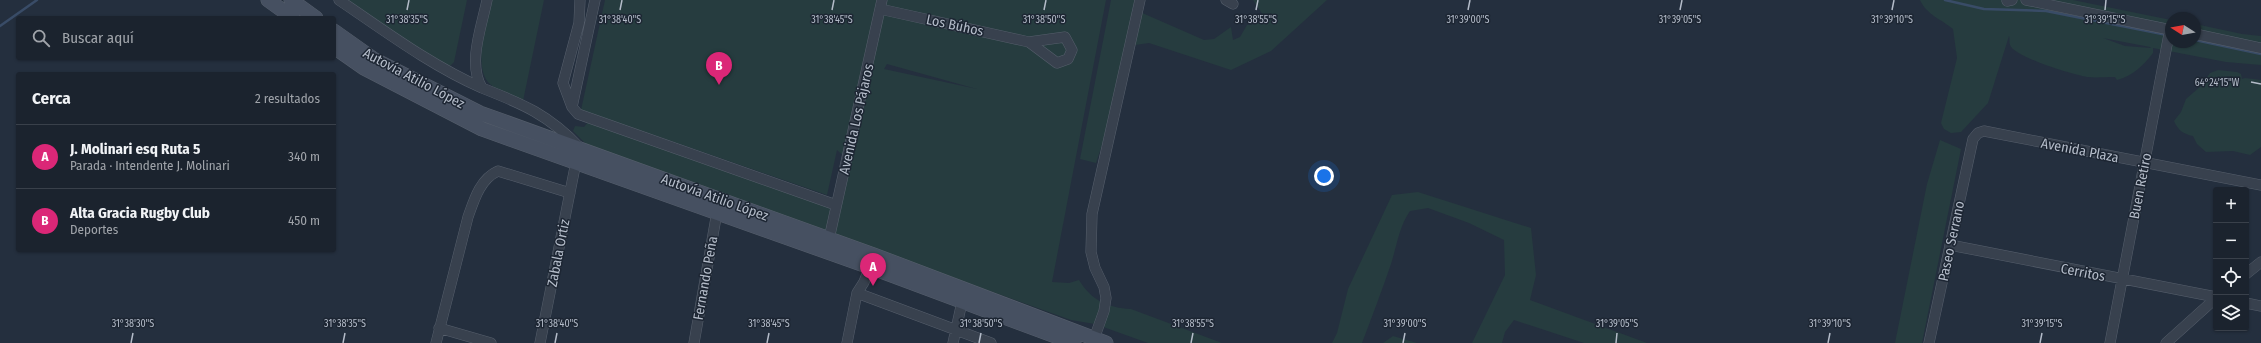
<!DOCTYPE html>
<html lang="es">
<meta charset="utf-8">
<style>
:root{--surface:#1b232e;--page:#282f3a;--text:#f1f3f6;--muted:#a0a4aa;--line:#39404a;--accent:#db2777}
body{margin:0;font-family:"Fira Sans Condensed",sans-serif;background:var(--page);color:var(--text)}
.controls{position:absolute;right:12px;bottom:12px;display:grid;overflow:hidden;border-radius:4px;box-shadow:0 1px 3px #0004}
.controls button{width:36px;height:36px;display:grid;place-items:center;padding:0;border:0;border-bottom:1px solid var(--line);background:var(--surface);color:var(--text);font:20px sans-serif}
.compass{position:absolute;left:2165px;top:12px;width:36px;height:36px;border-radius:50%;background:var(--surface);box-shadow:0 1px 3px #0004;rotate:281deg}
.you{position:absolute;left:1324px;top:176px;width:14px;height:14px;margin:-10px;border:3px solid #fff;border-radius:50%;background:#1a73e8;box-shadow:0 0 0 6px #1a73e833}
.badge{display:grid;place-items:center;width:26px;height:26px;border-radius:50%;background:var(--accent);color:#fff;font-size:13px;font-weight:700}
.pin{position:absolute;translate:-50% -33px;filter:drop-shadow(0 1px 2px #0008)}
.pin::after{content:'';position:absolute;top:21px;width:14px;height:12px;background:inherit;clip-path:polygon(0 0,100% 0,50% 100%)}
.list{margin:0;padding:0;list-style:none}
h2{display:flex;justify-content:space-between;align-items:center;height:52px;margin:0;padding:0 16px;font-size:17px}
h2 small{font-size:13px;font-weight:400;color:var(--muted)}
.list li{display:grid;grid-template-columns:26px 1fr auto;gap:12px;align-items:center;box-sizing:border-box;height:64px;padding:0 16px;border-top:1px solid var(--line)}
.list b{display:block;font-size:15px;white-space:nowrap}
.list p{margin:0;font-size:13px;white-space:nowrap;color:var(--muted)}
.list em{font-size:13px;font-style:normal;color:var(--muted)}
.icon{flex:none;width:22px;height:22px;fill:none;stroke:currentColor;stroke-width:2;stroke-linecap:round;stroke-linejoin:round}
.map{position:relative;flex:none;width:2261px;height:343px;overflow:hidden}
.search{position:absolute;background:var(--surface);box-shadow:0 1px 3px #0004;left:16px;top:16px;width:320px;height:44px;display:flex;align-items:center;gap:10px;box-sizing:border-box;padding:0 14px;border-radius:4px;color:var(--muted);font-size:15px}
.panel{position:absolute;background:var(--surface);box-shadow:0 1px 3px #0004;left:16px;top:72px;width:320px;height:180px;border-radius:4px}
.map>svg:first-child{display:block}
.green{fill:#263c3f;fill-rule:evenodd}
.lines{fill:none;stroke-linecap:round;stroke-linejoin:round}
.stream{stroke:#394c67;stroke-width:2.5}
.minor-casing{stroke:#565f6c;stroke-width:11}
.secondary-casing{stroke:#565f6c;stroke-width:15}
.minor{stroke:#38414e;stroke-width:10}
.secondary{stroke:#465061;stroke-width:14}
.ticks{fill:none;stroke:#b4bcc9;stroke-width:1.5}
.labels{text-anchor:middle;stroke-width:3;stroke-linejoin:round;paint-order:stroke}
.street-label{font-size:14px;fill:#b4bcc9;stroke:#1d2633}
.ticks-label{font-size:10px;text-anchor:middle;fill:#b4bcc9;stroke:#1d2633;stroke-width:3;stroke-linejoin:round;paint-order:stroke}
</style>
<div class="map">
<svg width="2261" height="343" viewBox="0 0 2261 343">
<rect width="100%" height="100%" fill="#242f3e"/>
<path class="green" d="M346,0H467L454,62L450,66L417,50Z
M491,0H544L523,101C512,96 498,92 490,84C472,68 487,21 491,0Z
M605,0H1106L1052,282L1069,283L1079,280C1091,300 1108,308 1131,309L1222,343H1148L1095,324L1071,320L589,147L573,131L575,126L584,127L588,122L840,209L851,163L837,150L827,195L581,110ZM887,64L977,89L884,69Z
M1111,0H1135L1140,12L1204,40L1214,39L1231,27L1233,40L1240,37L1247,25L1257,24L1263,15L1253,0H1327L1271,51L1231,70L1149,43L1135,45L1096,163L1080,159Z
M1920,0H2073L2171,20V42H2195V24L2242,34L2261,36V65L2226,62L2153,48V53C2143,66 2132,76 2117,80L2115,77C2105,77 2096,78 2087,77C2074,75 2014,57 2010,45C2009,42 2010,38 2009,36L1988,103L1961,132L1951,133L1944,129L1941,123L1957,58L1953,29C1941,19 1927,15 1920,0ZM2103,38L2150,47L2151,48L2125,46Z
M2218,70L2237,72L2241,74L2242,79L2245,78L2261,80V147L2250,155L2233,151L2206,152L2197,144L2193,136C2183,134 2178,130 2174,121L2181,112L2186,99L2201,86L2210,73Z
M1940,140L1961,149L1922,343H1895L1927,184Z
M1418,192L1531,228L1536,275L1530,300L1647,343H1584L1514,320L1505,332L1502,343H1472L1505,275L1504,240L1469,223L1428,208L1410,211C1399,227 1397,245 1391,264C1382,290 1372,317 1362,343H1332L1337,333L1348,289L1392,195Z
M1393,336L1417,343H1383Z"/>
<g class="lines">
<path class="stream" d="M1945,0L1984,9L2046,11L2167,35
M0,26L37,0
M2195,40L2261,54"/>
<defs>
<path id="minor" d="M339,0C385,31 430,65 482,88
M487,0C482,26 467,63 482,88C523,104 549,115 580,148
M580,0L579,23L563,83L572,107L578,114L836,205
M1226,0L1233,4
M2026,0L2171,30
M2007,1L2012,0
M880,9L1029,42L1065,37L1072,50L1068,59L1057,63L1029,42
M2195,34L2261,48
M572,107L595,0
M829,239L882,0
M1950,245L2216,297
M2246,274L2261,262
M857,293L991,343
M2246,303L2261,306
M439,328L491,343
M1094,339L1104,311L1106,298L1104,287L1095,268L1091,252L1092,214L1140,0
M436,343L468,217C474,200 480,179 498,171L570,193
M540,343L576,162
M694,343L717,212
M847,343L857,293L864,282L872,261
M953,343L962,302
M1929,343L1973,139L1978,133L1984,131L2261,185
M2110,343L2170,29
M2166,343L2216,298"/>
<path id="secondary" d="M268,0L293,18
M291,0L316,18
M334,31L375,60L480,113L874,255L1106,343
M334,47L364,68L482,129L875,269L1074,343"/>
</defs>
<use href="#minor" class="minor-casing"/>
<use href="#secondary" class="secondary-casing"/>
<use href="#minor" class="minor"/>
<use href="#secondary" class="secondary"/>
</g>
<path class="ticks" d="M407,10L409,0M620,10L622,0M832,10L834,0M1044,10L1046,0M1256,10L1258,0M1468,10L1470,0M1680,10L1682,0M1892,10L1894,0M2105,10L2106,0M2251,82L2261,84M131,343L133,333M343,343L345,333M555,343L557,333M767,343L769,333M979,343L981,333M1191,343L1193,333M1403,343L1405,333M1616,343L1617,333M1828,343L1830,333M2040,343L2042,333"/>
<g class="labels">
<g class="street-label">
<text transform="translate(955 25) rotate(12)" y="5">Los Búhos</text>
<text transform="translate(414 78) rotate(28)" y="5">Autovía Atilio López</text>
<text transform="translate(856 119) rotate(-77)" y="5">Avenida Los Pájaros</text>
<text transform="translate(2080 150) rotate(11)" y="5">Avenida Plaza</text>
<text transform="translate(2140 186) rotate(-79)" y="5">Buen Retiro</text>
<text transform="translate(715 197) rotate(20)" y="5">Autovía Atilio López</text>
<text transform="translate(1951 241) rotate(-78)" y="5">Paseo Serrano</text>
<text transform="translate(558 253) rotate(-79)" y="5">Zabala Ortiz</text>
<text transform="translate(2083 272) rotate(11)" y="5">Cerritos</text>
<text transform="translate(705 278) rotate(-80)" y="5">Fernando Peña</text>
</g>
</g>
<g class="ticks-label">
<text x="407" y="23">31°38'35"S</text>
<text x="620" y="23">31°38'40"S</text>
<text x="832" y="23">31°38'45"S</text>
<text x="1044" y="23">31°38'50"S</text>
<text x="1256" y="23">31°38'55"S</text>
<text x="1468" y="23">31°39'00"S</text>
<text x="1680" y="23">31°39'05"S</text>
<text x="1892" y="23">31°39'10"S</text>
<text x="2105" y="23">31°39'15"S</text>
<text x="2217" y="86">64°24'15"W</text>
<text x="133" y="327">31°38'30"S</text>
<text x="345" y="327">31°38'35"S</text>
<text x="557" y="327">31°38'40"S</text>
<text x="769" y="327">31°38'45"S</text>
<text x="981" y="327">31°38'50"S</text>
<text x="1193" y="327">31°38'55"S</text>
<text x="1405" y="327">31°39'00"S</text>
<text x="1617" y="327">31°39'05"S</text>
<text x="1830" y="327">31°39'10"S</text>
<text x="2042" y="327">31°39'15"S</text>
</g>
</svg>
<div class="controls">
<button>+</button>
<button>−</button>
<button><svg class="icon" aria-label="locate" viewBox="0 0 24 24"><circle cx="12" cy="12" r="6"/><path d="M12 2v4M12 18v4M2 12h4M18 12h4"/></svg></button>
<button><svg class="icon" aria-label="layers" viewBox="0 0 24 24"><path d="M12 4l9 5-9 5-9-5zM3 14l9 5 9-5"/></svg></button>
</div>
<svg class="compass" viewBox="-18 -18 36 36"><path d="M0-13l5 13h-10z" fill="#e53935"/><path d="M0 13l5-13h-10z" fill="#a0a4aa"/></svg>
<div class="you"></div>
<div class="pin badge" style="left:873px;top:286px">A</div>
<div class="pin badge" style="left:719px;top:85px">B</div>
<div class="search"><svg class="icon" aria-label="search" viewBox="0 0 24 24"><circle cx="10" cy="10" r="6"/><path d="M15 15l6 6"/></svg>Buscar aquí</div>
<section class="panel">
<h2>Cerca<small>2 resultados</small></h2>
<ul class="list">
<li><span class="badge">A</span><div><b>J. Molinari esq Ruta 5</b><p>Parada · Intendente J. Molinari</p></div><em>340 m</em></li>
<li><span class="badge">B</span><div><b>Alta Gracia Rugby Club</b><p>Deportes</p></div><em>450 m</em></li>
</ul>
</section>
</div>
